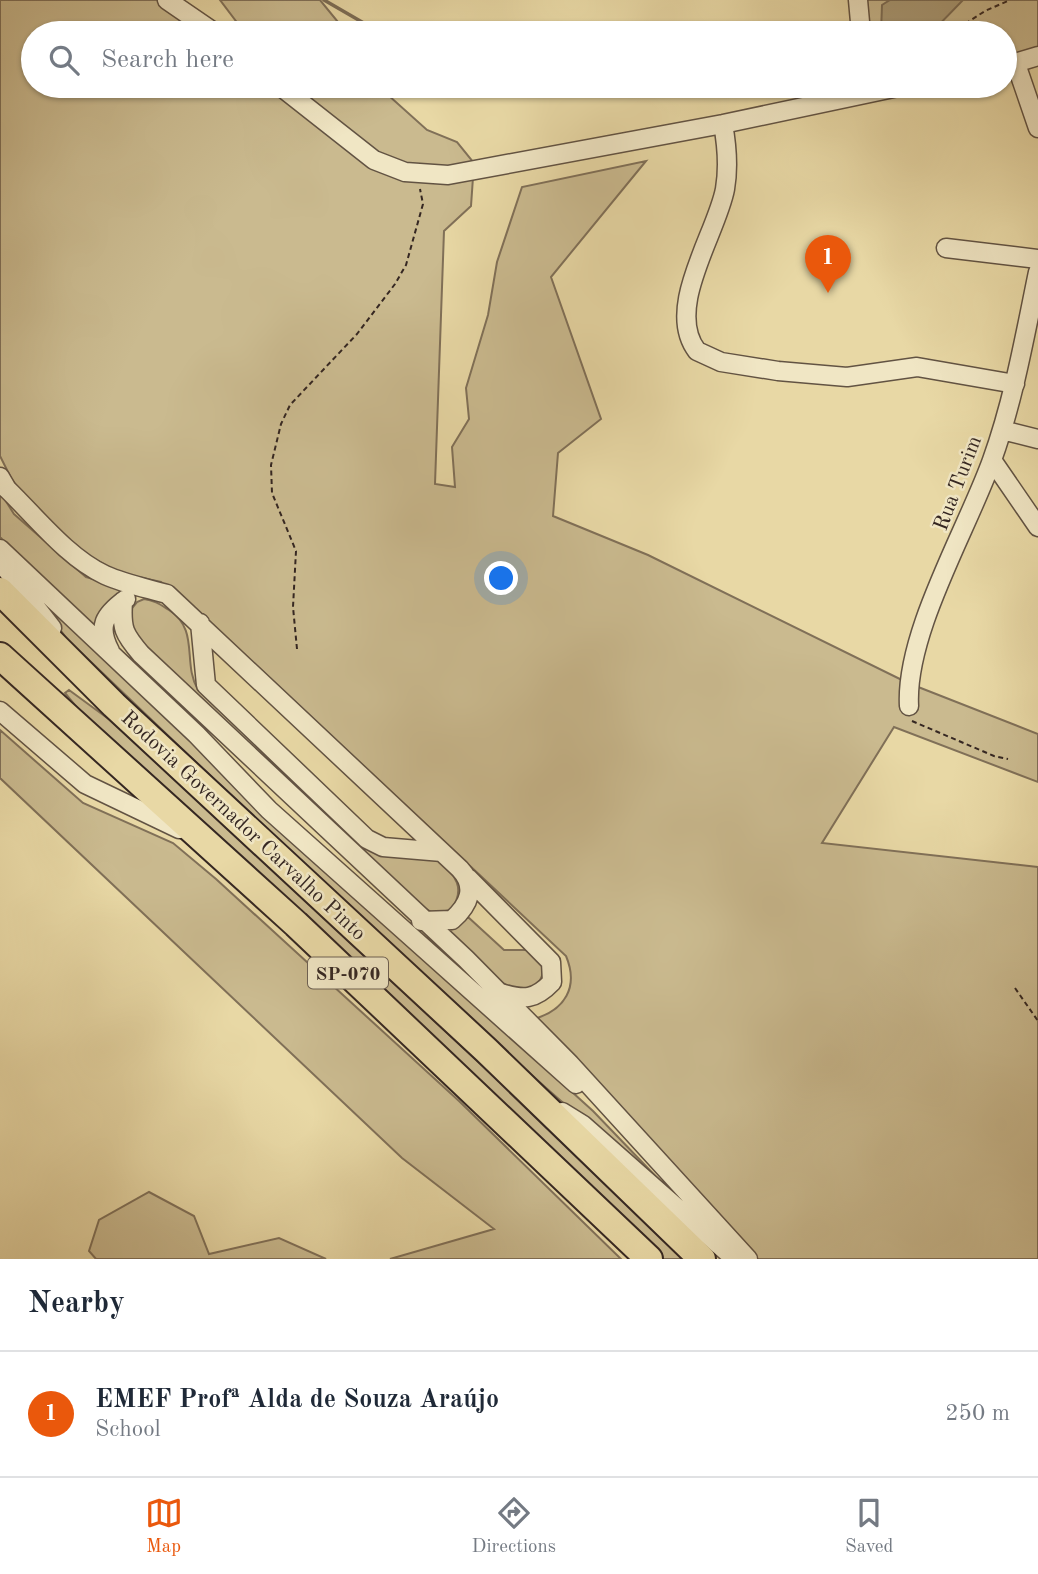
<!DOCTYPE html>
<meta charset="utf-8">
<style>
:root{--surface:#fff;--page:#f2f2f3;--text:#1f2937;--muted:#747a83;--line:#e0e1e3;--accent:#ea580c}
body{margin:0;font-family:"Old Standard TT",serif;background:var(--page);color:var(--text)}
.you{position:absolute;left:502px;top:579px;width:24px;height:24px;margin:-18px;border:5px solid #fff;border-radius:50%;background:#1a73e8;box-shadow:0 0 0 10px #1a73e833}
.badge{display:grid;place-items:center;width:46px;height:46px;border-radius:50%;background:var(--accent);color:#fff;font-size:23px;font-weight:700}
.pin{position:absolute;translate:-50% -58px;filter:drop-shadow(0 2px 4px #0008)}
.pin::after{content:'';position:absolute;top:37px;width:24px;height:21px;background:inherit;clip-path:polygon(0 0,100% 0,50% 100%)}
.list{margin:0;padding:0;list-style:none}
h2{display:flex;justify-content:space-between;align-items:center;height:91px;margin:0;padding:0 28px;font-size:30px}
h2 small{font-size:23px;font-weight:400;color:var(--muted)}
.list li{display:grid;grid-template-columns:46px 1fr auto;gap:21px;align-items:center;box-sizing:border-box;height:126px;padding:0 28px;border-top:2px solid var(--line)}
.list b{display:block;font-size:26px;white-space:nowrap}
.list p{margin:0;font-size:23px;white-space:nowrap;color:var(--muted)}
.list em{font-size:23px;font-style:normal;color:var(--muted)}
.icon{flex:none;width:38px;height:38px;fill:none;stroke:currentColor;stroke-width:2;stroke-linecap:round;stroke-linejoin:round}
.map{position:relative;flex:none;width:1038px;height:1259px;overflow:hidden}
.search{position:absolute;background:var(--surface);box-shadow:0 2px 5px #0004;left:21px;right:21px;top:21px;height:77px;display:flex;align-items:center;gap:18px;box-sizing:border-box;padding:0 24px;border-radius:38px;color:var(--muted);font-size:26px}
.sheet{height:217px;background:var(--surface)}
nav{display:flex;justify-content:space-around;align-items:center;box-sizing:border-box;height:98px;border-top:2px solid var(--line);background:var(--surface);font-size:19px;color:var(--muted)}
nav a{display:grid;justify-items:center;gap:4px}
nav .on{color:var(--accent)}
.map>svg:first-child{display:block}
.green{fill:#caba8f;stroke:#807058;stroke-width:2}
.water{fill:#ab9c78;stroke:#7c6d56;stroke-width:2}
.lines{fill:none;stroke-linecap:round;stroke-linejoin:round}
.stream{stroke:#7c6d56;stroke-width:3.5}
.minor-casing{stroke:#625343;stroke-width:21}
.highway-casing{stroke:#352722;stroke-width:30}
.path{stroke:#352722;stroke-width:2;stroke-dasharray:5 3.5;stroke-linecap:butt}
.minor{stroke:#f0e6c4;stroke-width:18}
.highway{stroke:#e8d8a5;stroke-width:26}
.labels{text-anchor:middle;stroke-width:5;stroke-linejoin:round;paint-order:stroke}
.shield{fill:#f0e6c4;stroke:#6d6053;stroke-width:2}
.shield-label{font-size:19px;font-weight:bold;fill:#352722}
.street-label{font-size:21px;fill:#352722;stroke:#f0e6c4}
</style>
<div class="map">
<svg width="1038" height="1259" viewBox="0 0 1038 1259">
<rect width="100%" height="100%" fill="#e8d8a5"/>
<filter id="stains"><feTurbulence type="fractalNoise" baseFrequency=".00286" numOctaves="4"/><feColorMatrix values="0 0 0 0 .2 0 0 0 0 .09 0 0 0 0 .02 0 0 0 .5 -.17"/></filter>
<radialGradient id="worn" r=".72"><stop offset=".6" stop-color="#630" stop-opacity="0"/><stop offset="1" stop-color="#630" stop-opacity=".3"/></radialGradient>
<path class="green" d="M0,0H173L215,33H33V86H378L427,130L457,142L474,163L471,206L444,231L435,484L455,487L452,447L469,419L466,388L488,315L497,262L522,187L646,161L551,277L601,419L558,453L553,516L648,555L908,683L1038,734V782L894,727L822,843L1038,867V1259H757L534,1019C565,1010 579,987 566,956L229,640L161,582L120,573L85,554L31,506L11,478L0,456Z
M220,0H320L347,33H245Z
M866,0H1038V47L1005,57V33H870Z
M0,492L14,514L86,577L131,589L94,633L0,537Z
M27,584L329,872L593,1111L666,1187C581,1123 504,1050 426,978C305,867 186,753 67,639Z
M144,599C154,600 161,605 169,610C200,630 182,663 198,690L367,848L438,860C456,875 466,889 451,910L433,913L422,907L133,635L128,613L137,602Z
M69,690L110,720L189,792L624,1198L682,1259H654L102,738L65,693Z
M0,730L83,803L173,843L216,879L459,1101L621,1259H390L494,1229L402,1158L0,778Z
M468,917L504,950H528L543,966C544,982 535,987 521,992L492,978L443,930L455,927Z
M149,1192L194,1216L209,1254L279,1238L326,1259H96L89,1251L99,1220Z"/>
<path class="water" d="M890,0H963L931,33H881L882,5Z"/>
<g class="lines">
<path class="stream" d="M324,0L381,33"/>
<defs>
<path id="minor" d="M167,0L215,33
M858,0L861,33
M1016,64L1038,128
M1005,66L1038,56
M280,86L374,160L405,172L448,175L723,124L903,86
M723,124C727,146 729,166 725,189C717,233 664,308 697,351L721,362L778,371L847,377L917,367L1015,384
M946,248L1038,259
M1002,430L1038,439
M992,460L1038,527
M0,477L7,489C36,517 68,558 105,575C125,584 146,588 167,594L460,869C477,887 469,905 452,920L421,921
M0,549L196,734L269,810L576,1084
M0,561L52,628
M123,601C121,629 124,634 141,654L466,959L570,1064L748,1259
M200,623L206,685L367,839L383,847L442,852
M110,651C97,626 104,615 126,599
M909,706C905,633 967,530 992,460C1014,399 1025,335 1038,272
M0,711L85,784L179,829
M468,878L551,962L552,982C535,1000 524,1000 501,993
M562,1112L583,1125L735,1259"/>
<path id="highway" d="M0,591L114,705L486,1050L702,1259
M0,656L296,924L649,1259"/>
</defs>
<use href="#minor" class="minor-casing"/>
<use href="#highway" class="highway-casing"/>
<path class="path" d="M951,33L985,11L1010,0
M297,649L293,607L296,551L272,493L271,465L281,424L290,405L357,334L395,284L406,265L423,204L420,189
M912,721L994,756L1008,759
M1015,988L1038,1021"/>
<use href="#minor" class="minor"/>
<use href="#highway" class="highway"/>
</g>
<g class="labels">
<rect class="shield" x="308" y="957.5" width="80" height="31" rx="5"/>
<g class="shield-label">
<text x="348" y="980">SP-070</text>
</g>
<g class="street-label">
<text transform="translate(957 483) rotate(-69)" y="7">Rua Turim</text>
<text transform="translate(244 825) rotate(43)" y="7">Rodovia Governador Carvalho Pinto</text>
</g>
</g>
<rect width="100%" height="100%" filter="url(#stains)"/>
<rect width="100%" height="100%" fill="url(#worn)"/>
</svg>
<div class="you"></div>
<div class="pin badge" style="left:828px;top:293px">1</div>
<div class="search"><svg class="icon" aria-label="search" viewBox="0 0 24 24"><circle cx="10" cy="10" r="6"/><path d="M15 15l6 6"/></svg>Search here</div>
</div>
<section class="sheet">
<h2>Nearby<small></small></h2>
<ul class="list">
<li><span class="badge">1</span><div><b>EMEF Profª Alda de Souza Araújo</b><p>School</p></div><em>250 m</em></li>
</ul>
</section>
<nav>
<a class="on"><svg class="icon" aria-label="map" viewBox="0 0 24 24"><path d="M3 6l6-2 6 2 6-2v14l-6 2-6-2-6 2zM9 4v14M15 6v14"/></svg>Map</a>
<a><svg class="icon" aria-label="directions" viewBox="0 0 24 24"><path d="M12 3l9 9-9 9-9-9zM9 14v-3h6M13 9l2 2-2 2"/></svg>Directions</a>
<a><svg class="icon" aria-label="saved" viewBox="0 0 24 24"><path d="M7 4h10v16l-5-4-5 4z"/></svg>Saved</a>
</nav>
